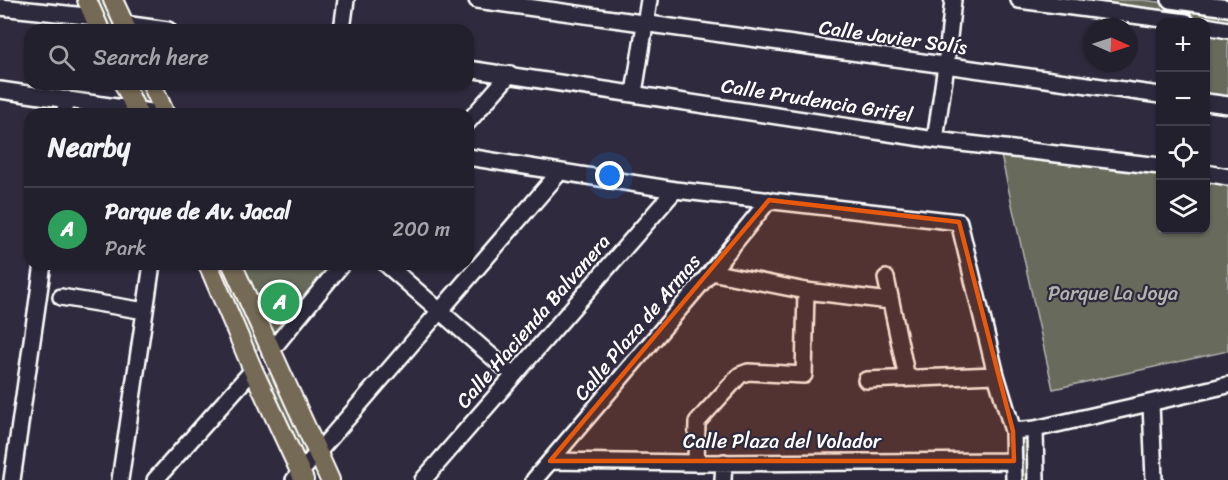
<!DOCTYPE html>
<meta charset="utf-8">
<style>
:root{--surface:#23202e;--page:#2b2836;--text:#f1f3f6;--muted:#a3a3aa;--line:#403e4a;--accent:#ffd166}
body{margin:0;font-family:Sriracha,sans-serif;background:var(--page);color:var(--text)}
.controls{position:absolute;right:18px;top:18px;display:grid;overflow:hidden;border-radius:12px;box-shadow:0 2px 4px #0004}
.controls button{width:54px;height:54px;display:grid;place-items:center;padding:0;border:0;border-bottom:2px solid var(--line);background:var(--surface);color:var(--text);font:30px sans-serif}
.compass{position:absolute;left:1084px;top:18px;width:54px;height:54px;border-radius:50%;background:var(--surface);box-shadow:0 2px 4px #0004;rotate:93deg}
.you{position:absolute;left:610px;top:176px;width:21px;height:21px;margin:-15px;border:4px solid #fff;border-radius:50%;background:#1a73e8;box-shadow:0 0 0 9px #1a73e833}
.badge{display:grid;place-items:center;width:39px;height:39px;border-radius:50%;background:var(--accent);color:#fff;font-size:20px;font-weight:700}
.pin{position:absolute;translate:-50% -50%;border:3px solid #fff;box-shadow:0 2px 6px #0006}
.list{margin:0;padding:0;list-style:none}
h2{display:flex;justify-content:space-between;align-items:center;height:78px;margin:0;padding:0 24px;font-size:26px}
h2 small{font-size:20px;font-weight:400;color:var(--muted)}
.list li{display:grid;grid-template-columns:39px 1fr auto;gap:18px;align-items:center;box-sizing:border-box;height:84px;padding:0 24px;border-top:2px solid var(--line)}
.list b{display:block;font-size:22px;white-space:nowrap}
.list p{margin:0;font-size:20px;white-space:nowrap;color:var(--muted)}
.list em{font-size:20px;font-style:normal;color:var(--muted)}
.icon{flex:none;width:33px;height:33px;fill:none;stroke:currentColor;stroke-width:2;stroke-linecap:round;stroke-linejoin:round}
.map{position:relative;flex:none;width:1228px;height:480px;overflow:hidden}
.search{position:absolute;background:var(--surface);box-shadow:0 2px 4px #0004;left:24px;top:24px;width:450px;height:66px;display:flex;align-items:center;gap:15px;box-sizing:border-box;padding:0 21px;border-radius:18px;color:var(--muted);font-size:22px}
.panel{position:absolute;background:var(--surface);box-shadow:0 2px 4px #0004;left:24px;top:108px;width:450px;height:162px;border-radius:18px}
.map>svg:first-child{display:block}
.green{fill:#686a5c;stroke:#b4b4ae;stroke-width:1.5}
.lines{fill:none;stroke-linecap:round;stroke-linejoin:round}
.minor-casing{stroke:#fff;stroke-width:20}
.major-casing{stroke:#fff;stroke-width:22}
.minor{stroke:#2f2a3d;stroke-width:15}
.major{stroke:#756a55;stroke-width:18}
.marked{fill:#e8590c;fill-opacity:0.2;stroke:#e8590c;stroke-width:4.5;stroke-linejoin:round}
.labels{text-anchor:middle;stroke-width:4.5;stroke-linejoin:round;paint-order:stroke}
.street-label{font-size:20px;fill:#fff;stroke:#2f2a3d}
.park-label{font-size:20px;fill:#b4b4ae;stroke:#2f2a3d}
</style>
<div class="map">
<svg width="1228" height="480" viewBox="0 0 1228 480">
<rect width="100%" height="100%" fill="#2f2a3d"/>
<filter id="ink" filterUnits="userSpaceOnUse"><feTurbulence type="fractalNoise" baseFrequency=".0167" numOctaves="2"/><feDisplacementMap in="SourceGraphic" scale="12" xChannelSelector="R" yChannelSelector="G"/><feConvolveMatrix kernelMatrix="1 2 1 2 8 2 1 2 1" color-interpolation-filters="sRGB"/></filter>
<g filter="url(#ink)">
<path class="green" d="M94,0H106L119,30H107Z
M1047,0H1142L1176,4L1174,17Z
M1184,6L1228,12V28L1181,19Z
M1206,30L1228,34V96L1206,93Z
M132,84H144L155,109L141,105Z
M1000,151L1160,173V230H1206V180L1228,183V351L1053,389Z
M209,264H225L260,346L251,358Z
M237,264H337L273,340Z
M271,371L308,447L299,459L262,381Z
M1019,435L1034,437L1033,480H1019Z"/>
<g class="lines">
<defs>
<path id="minor" d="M477,0L1160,95
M1019,0L1186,22
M1170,0L1228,8
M0,7L95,17
M124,24L168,30
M1206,26L1228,30
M342,30L346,0
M468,69L935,140L1160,166
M0,90L164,114
M634,93L649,0
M1206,102L1228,105
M64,114L67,99
M468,122L510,74
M935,140L946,66L953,0
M468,157L675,190L959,222L996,375L1013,431L1014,480
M1206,173L1228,177
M386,264L505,368
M711,272L806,291L890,301
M886,278L907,378
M61,297L145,311
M270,352L342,264
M866,380L996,375
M1151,403L1154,480
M1035,429L1036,480
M1013,431L1035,429L1228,385
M550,461L696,463L1014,461
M696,463L697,422L740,375L748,372L804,375L806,291
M12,480L43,264
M120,480L152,264
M155,480L253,370
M294,480L559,173
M423,480L675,190
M534,480L711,272L769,200
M723,480L724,462"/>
<path id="major" d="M87,0L100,30
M113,0L127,30
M124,84L138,114
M152,84L165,114
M208,264L253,370L304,480
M232,264L330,480"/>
</defs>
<use href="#minor" class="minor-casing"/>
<use href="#major" class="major-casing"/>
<use href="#minor" class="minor"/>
<use href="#major" class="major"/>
</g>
</g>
<path class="marked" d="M769,200L959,222L1013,431L1014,461H550Z"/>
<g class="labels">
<g class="street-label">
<text transform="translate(893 37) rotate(8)" y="7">Calle Javier Solís</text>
<text transform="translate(817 100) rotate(9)" y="7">Calle Prudencia Grifel</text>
<text transform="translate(533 321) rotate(-49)" y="7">Calle Hacienda Balvanera</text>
<text transform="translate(637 327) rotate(-50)" y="7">Calle Plaza de Armas</text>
<text x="782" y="448">Calle Plaza del Volador</text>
</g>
<g class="park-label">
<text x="1113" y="300">Parque La Joya</text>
</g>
</g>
</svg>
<div class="controls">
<button>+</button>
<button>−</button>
<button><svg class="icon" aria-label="locate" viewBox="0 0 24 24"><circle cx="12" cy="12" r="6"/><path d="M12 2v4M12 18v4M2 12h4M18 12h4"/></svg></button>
<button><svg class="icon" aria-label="layers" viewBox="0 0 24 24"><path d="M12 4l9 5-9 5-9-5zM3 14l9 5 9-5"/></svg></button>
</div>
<svg class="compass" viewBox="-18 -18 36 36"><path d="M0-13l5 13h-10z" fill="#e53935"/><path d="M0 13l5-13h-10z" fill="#a3a3aa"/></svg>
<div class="you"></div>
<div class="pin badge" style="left:280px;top:302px;background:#2e9e5b">A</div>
<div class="search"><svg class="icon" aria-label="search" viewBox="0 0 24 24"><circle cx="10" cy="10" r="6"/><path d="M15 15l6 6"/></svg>Search here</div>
<section class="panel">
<h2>Nearby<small></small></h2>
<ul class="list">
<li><span class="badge" style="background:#2e9e5b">A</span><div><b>Parque de Av. Jacal</b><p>Park</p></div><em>200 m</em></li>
</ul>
</section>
</div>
